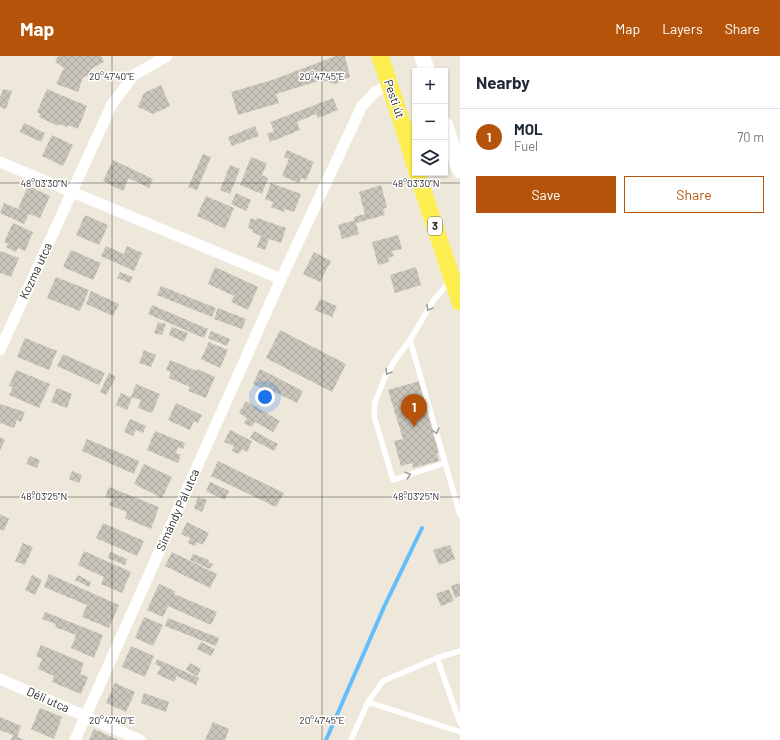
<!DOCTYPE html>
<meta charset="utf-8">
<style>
:root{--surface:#fff;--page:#f6f6f7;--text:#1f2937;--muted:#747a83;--line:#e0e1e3;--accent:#b45309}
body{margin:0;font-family:Barlow,sans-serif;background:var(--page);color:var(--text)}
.controls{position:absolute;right:12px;top:12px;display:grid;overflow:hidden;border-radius:0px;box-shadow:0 1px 3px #0004}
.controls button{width:36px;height:36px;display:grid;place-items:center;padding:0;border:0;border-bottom:1px solid var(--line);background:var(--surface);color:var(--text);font:20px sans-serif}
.you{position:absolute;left:265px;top:341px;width:14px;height:14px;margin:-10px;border:3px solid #fff;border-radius:50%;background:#1a73e8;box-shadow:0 0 0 6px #1a73e833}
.badge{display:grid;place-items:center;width:26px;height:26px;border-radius:50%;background:var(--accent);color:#fff;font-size:13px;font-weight:700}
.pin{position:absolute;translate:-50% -33px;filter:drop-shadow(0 1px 2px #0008)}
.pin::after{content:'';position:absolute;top:21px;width:14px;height:12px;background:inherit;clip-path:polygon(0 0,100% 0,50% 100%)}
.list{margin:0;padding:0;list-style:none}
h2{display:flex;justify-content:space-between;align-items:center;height:52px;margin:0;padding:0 16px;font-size:17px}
h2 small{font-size:13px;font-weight:400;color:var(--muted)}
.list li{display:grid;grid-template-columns:26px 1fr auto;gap:12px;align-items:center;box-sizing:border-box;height:56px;padding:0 16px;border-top:1px solid var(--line)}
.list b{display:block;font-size:15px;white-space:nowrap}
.list p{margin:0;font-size:13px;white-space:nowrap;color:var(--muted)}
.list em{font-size:13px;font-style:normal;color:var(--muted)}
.actions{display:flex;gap:8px;padding:12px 16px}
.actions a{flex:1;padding:9px 0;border:1px solid var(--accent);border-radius:0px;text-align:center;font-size:14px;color:var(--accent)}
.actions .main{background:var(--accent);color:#fff}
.icon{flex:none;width:22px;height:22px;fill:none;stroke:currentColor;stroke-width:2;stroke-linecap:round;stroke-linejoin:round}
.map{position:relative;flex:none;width:460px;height:684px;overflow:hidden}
header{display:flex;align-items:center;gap:24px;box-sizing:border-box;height:56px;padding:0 20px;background:var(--accent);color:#fff}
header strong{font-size:19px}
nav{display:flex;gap:22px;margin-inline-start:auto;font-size:14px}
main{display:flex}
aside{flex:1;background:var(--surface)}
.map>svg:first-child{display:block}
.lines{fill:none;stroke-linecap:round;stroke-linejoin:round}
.stream{stroke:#63befa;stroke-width:4}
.building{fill:url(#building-cross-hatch)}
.lane{stroke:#fff;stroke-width:5.5}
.street{stroke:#fff;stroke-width:11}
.secondary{stroke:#fff;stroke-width:16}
.primary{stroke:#feed4f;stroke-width:17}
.oneway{stroke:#9f9f9f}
.ticks{fill:none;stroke:#2a2a2a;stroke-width:1;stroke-opacity:0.45}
.labels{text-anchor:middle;stroke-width:3;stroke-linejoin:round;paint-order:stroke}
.shield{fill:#fff;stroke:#6a6a6a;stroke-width:1}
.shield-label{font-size:11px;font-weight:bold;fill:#2a2a2a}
.street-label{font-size:12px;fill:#2a2a2a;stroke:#fff}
.ticks-label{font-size:10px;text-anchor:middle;fill:#2a2a2a;stroke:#fff;stroke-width:3;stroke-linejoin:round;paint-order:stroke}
</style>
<header>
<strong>Map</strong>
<nav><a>Map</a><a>Layers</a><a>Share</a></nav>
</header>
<main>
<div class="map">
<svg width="460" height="684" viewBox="0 0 460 684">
<defs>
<pattern id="building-cross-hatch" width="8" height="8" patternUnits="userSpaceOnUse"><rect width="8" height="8" fill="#c9c5ba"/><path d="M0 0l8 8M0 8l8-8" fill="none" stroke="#ada9a0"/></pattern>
</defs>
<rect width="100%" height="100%" fill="#eee8db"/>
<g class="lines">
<path class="stream" d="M326,684L384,551L422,472"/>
</g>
<path class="building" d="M58,0H101L104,6L91,13L89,19L83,21L78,36L56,28L64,12L55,6Z
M336,0H345L350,21L335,28L322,24L276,38L279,47L238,59L231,36L272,24Z
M161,29L170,50L153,58L138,51L144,37Z
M3,33L12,35L6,53L0,51V42Z
M47,33L87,50L78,73L68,69L67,71L59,68L58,70L39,61L40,58L37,56Z
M333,42L338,54L318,62L316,58L297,66L300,74L270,86L267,78L274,75L270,66Z
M24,67L45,77L41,86L20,76Z
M255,70L259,80L232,90L228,81Z
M52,79L73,89L63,110L42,100Z
M287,94L314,106L306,124L301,122L299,127L282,120L289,103L284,101Z
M203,98L211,101L197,134L188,131Z
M251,101L267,107L262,119L268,122L262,138L240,129Z
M113,104L153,123L149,132L129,122L123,135L103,125Z
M230,109L240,113L230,138L220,134Z
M271,127L301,138L294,156L285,153L284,156L271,151L273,146L265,143Z
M381,129L387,151L383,153L385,159L356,167L359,178L342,183L338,169L355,164L354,161L365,158L359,136Z
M28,130L50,140L40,162L29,158L24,168L0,157L4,147L18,153Z
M236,137L251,144L246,155L231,148Z
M206,140L234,152L225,173L197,160Z
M85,159L108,169L99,189L76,179Z
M251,162L256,164L257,162L286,172L281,187L269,183L265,194L257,191L261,180L252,176L253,174L248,172Z
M13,167L33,176L25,195L18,192L16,196L6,191L8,188L4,186Z
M398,179L402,193L392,195L394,200L388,202L389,206L378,209L372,186Z
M106,190L124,198L127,190L142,197L134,215L101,200Z
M71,194L101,207L93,224L63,211Z
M0,195L19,202L11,221L0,217Z
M314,196L331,205L320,226L303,218Z
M215,211L258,231L248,254L231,246L234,240L208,228Z
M416,211L421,229L395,237L390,219Z
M120,216L133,221L130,227L117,222Z
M56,221L89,234L80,255L47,242Z
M161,230L216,252L212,261L157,239Z
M91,235L119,248L113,260L86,248Z
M320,243L337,250L332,261L315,254Z
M152,249L208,273L204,282L148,258Z
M218,252L246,263L242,273L214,263Z
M158,266L166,268L162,279L154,277Z
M172,271L188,277L184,286L169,279Z
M280,274L346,308L332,336L266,302Z
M211,275L230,283L227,290L208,282Z
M25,282L57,295L49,314L17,301Z
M209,286L228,294L220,312L201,303Z
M144,294L156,299L151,311L139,307Z
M63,298L105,317L99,329L57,310Z
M170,304L197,315V313L215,321L206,342L188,335L190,331L169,322L171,316L166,314Z
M260,313L303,335L297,347L275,336L274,338L253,328Z
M16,314L50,328L39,352L9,339L13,331L9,330Z
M109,317L116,321L106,339L100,336Z
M423,324L437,372L432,374L439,397H437L439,405L413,412L412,407L401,410L394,385L403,383L388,334Z
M136,328L160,338L152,357L138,352L141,344L131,341Z
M57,332L72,338L67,352L51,346Z
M121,337L132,342L127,354L116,349Z
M246,345L280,365L273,376L255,366L252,371L244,367L247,362L239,357Z
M176,347L202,359L198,367L194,365L190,374L168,364Z
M0,348L25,356L21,366L17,364L14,372L0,367Z
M130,363L146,370L143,377L136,374L133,380L124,376Z
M230,374L252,385L247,396L242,393L239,398L232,395L234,390L224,386Z
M155,375L185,387L183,393L178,391L176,397L181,399L178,407L147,394Z
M254,375L278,388L274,395L250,382Z
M0,381L5,384L0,394Z
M87,383L139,405L134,418L82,395Z
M30,400L40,404L37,412L26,408Z
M218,405L284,437L276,451L211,420Z
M144,408L172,421L162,442L134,428Z
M72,415L82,419L79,427L69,423Z
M210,426L229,435L225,444L206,435Z
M109,431L159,451L151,473L125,462L127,456L109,449L112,443L105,441Z
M198,441L207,444L202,456L194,452Z
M0,458L9,463L4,475L0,473Z
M187,466L209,477L203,489L197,486L195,490L188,487L190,482L181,478Z
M103,467L144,485L137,500L96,482Z
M23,487L33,491L25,509L15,505Z
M450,489L455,503L439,509L433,494Z
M84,495L131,516L122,537L101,528L104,521L78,509Z
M110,496L127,503L125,509L108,502Z
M172,496L217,518L210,532L165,510Z
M193,498L209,504L208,506L213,508L210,513L190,504Z
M49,518L119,549L109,572L82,561L87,549L44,531Z
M32,519L42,524L35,539L25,534Z
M78,519L91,526L89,531L75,524Z
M460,527V540L455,542L451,530Z
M159,528L175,535L174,538L217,556L211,569L168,550L163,561L147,554Z
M449,533L454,545L441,550L436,538Z
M45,556L103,579L94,602L71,592L76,579L55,571L56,568L42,563Z
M144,561L163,569L153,590L135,582Z
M168,562L219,582L216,590L165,570Z
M201,586L215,593L211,600L197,593Z
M41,589L84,607L80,618L88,621L81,638L52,626L54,620L38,613L42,603L36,600Z
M131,590L154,600L145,621L122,611Z
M157,603L199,622L196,629L177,620L174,626L157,618L161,611L155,608Z
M190,607L201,613L197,620L186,614Z
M115,627L135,636L126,656L106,647Z
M144,637L169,646L166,656L141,647Z
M40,652L62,661L54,683L31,673Z
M0,661L21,670L17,681L24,684H11L13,679L0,674Z
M213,666L229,673L225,684H205Z
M94,673L118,684H89Z"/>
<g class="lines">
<path class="lane" d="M410,284L460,459
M445,407L393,424L374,360L375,346L385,321L397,301L410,284L433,245L450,225
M460,595L437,602L383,625L368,646L460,676
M437,602L460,667
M351,684L368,646"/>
<path class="street" d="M0,106L281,223
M0,294L112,48L134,19L167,0
M0,623L140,684
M75,684L281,223L362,50L375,36L390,29"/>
<path class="secondary" d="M422,0L427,15
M445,69L460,114"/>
<path class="primary" d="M380,0L404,73L415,110
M417,117L460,246"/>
</g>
<defs><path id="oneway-chevron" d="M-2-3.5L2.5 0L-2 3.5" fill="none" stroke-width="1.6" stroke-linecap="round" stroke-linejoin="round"/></defs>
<g class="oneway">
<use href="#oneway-chevron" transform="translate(429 252) rotate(121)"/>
<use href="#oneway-chevron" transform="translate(388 316) rotate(121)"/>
<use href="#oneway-chevron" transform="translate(436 375) rotate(74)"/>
<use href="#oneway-chevron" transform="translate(408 419) rotate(-18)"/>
</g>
<path class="ticks" d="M112,0V684M322,0V684M0,127H460M0,441H460"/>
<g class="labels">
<rect class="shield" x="428" y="161" width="14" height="18" rx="3"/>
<g class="shield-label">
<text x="435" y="174">3</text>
</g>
<g class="street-label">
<text transform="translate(394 43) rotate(71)" y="4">Pesti út</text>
<text transform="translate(36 215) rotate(-65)" y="4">Kozma utca</text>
<text transform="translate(178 454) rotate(-66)" y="4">Simándy Pál utca</text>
<text transform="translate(48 644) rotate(24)" y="4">Déli utca</text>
</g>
</g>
<g class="ticks-label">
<text x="112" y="24">20°47'40"E</text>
<text x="322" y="24">20°47'45"E</text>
<text x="44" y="131">48°03'30"N</text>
<text x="416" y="131">48°03'30"N</text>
<text x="44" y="444">48°03'25"N</text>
<text x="416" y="444">48°03'25"N</text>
<text x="112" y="668">20°47'40"E</text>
<text x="322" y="668">20°47'45"E</text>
</g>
</svg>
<div class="controls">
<button>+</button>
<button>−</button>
<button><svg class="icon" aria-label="layers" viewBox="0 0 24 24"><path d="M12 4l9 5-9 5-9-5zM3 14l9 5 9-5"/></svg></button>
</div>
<div class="you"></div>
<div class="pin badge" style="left:414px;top:371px">1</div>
</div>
<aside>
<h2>Nearby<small></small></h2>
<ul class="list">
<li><span class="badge">1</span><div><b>MOL</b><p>Fuel</p></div><em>70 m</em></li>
</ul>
<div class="actions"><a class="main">Save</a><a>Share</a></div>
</aside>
</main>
